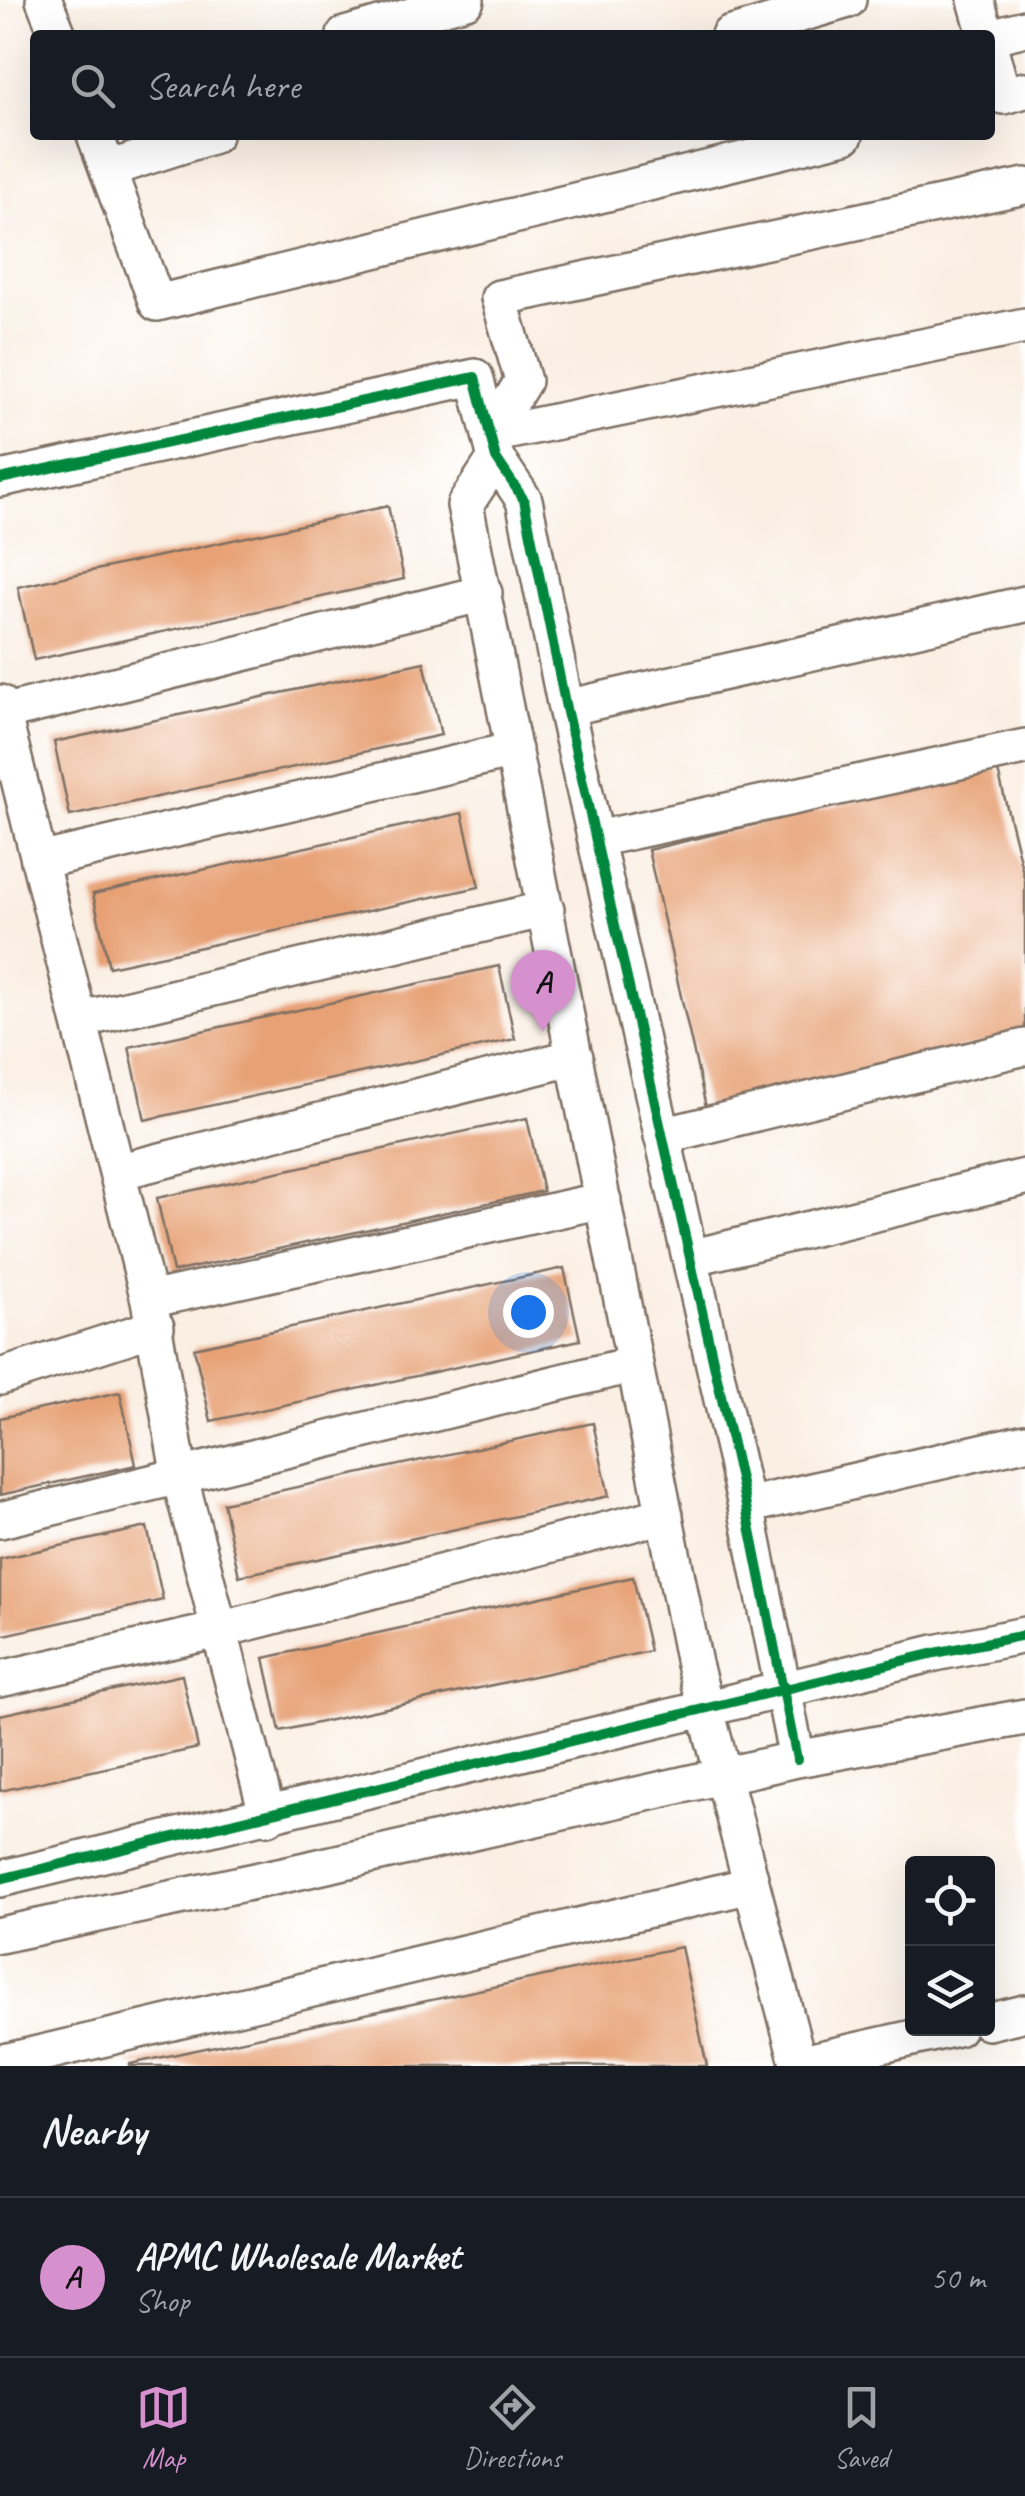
<!DOCTYPE html>
<style>
:root{--surface:#171b24;--page:#20242c;--text:#f1f3f6;--muted:#9ea1a6;--line:#363941;--accent:#d690ce}
body{margin:0;font-family:Caveat,sans-serif;background:var(--page);color:var(--text)}
.controls{position:absolute;right:30px;bottom:30px;display:grid;overflow:hidden;border-radius:10px;box-shadow:0 10px 40px #0002}
.controls button{width:90px;height:90px;display:grid;place-items:center;padding:0;border:0;border-bottom:2px solid var(--line);background:var(--surface);color:var(--text);font:50px sans-serif}
.you{position:absolute;left:528px;top:1312px;width:35px;height:35px;margin:-25px;border:8px solid #fff;border-radius:50%;background:#1a73e8;box-shadow:0 0 0 15px #1a73e833}
.badge{display:grid;place-items:center;width:65px;height:65px;border-radius:50%;background:var(--accent);color:#111;font-size:32px;font-weight:700}
.pin{position:absolute;translate:-50% -82px;filter:drop-shadow(0 2px 5px #0008)}
.pin::after{content:'';position:absolute;top:52px;width:35px;height:30px;background:inherit;clip-path:polygon(0 0,100% 0,50% 100%)}
.list{margin:0;padding:0;list-style:none}
h2{display:flex;justify-content:space-between;align-items:center;height:130px;margin:0;padding:0 40px;font-size:42px}
h2 small{font-size:32px;font-weight:400;color:var(--muted)}
.list li{display:grid;grid-template-columns:65px 1fr auto;gap:30px;align-items:center;box-sizing:border-box;height:160px;padding:0 40px;border-top:2px solid var(--line)}
.list b{display:block;font-size:38px;white-space:nowrap}
.list p{margin:0;font-size:32px;white-space:nowrap;color:var(--muted)}
.list em{font-size:32px;font-style:normal;color:var(--muted)}
.icon{flex:none;width:55px;height:55px;fill:none;stroke:currentColor;stroke-width:2;stroke-linecap:round;stroke-linejoin:round}
.map{position:relative;flex:none;width:1025px;height:2066px;overflow:hidden}
.search{position:absolute;background:var(--surface);box-shadow:0 10px 40px #0002;left:30px;right:30px;top:30px;height:110px;display:flex;align-items:center;gap:25px;box-sizing:border-box;padding:0 35px;border-radius:10px;color:var(--muted);font-size:38px}
.sheet{height:290px;background:var(--surface)}
nav{display:flex;justify-content:space-around;align-items:center;box-sizing:border-box;height:140px;border-top:2px solid var(--line);background:var(--surface);font-size:28px;color:var(--muted)}
nav a{display:grid;justify-items:center;gap:5px}
nav .on{color:var(--accent)}
.map>svg:first-child{display:block}
.building{fill:#e7a174}
.lines{fill:none;stroke-linecap:round;stroke-linejoin:round}
.minor-casing{stroke:#7e6f63;stroke-width:40}
.minor{stroke:#fff;stroke-width:35}
.cycleway-casing{stroke:#fff;stroke-width:16}
.cycleway{stroke:#00873e;stroke-width:10}
</style>
<div class="map">
<svg width="1025" height="2066" viewBox="0 0 1025 2066">
<rect width="100%" height="100%" fill="#fff"/>
<filter id="ink" filterUnits="userSpaceOnUse"><feTurbulence type="fractalNoise" baseFrequency=".01" numOctaves="2"/><feDisplacementMap in="SourceGraphic" scale="20" xChannelSelector="R" yChannelSelector="G"/><feConvolveMatrix kernelMatrix="1 2 1 2 8 2 1 2 1" color-interpolation-filters="sRGB"/></filter>
<filter id="wash" filterUnits="userSpaceOnUse"><feTurbulence type="fractalNoise" baseFrequency=".0048" numOctaves="4" result="noise"/><feDisplacementMap in="SourceGraphic" scale="40" xChannelSelector="R" yChannelSelector="G"/><feGaussianBlur stdDeviation="2.25" result="paint"/><feColorMatrix in="noise" values="0 0 0 0 0 0 0 0 0 0 0 0 0 0 0 0 0 1.4 0 .05"/><feComposite in="paint" operator="in"/></filter>
<g filter="url(#wash)">
<rect width="100%" height="100%" fill="#faefe3"/>
<g id="blocks">
<path class="building" d="M388,506L404,579L34,660L18,587Z
M424,662L441,735L70,816L54,742Z
M997,767L1025,881V1034L706,1107L648,850Z
M462,813L479,887L109,967L93,894Z
M499,966L515,1039L145,1120L129,1047Z
M527,1118L543,1191L173,1272L157,1198Z
M564,1268L580,1340L211,1421L194,1348Z
M120,1392L136,1465L0,1495V1418Z
M593,1423L609,1496L239,1576L223,1503Z
M147,1527L163,1600L0,1636V1559Z
M633,1577L650,1651L280,1731L264,1658Z
M182,1675L198,1748L0,1791V1715Z
M681,1947L707,2066H130V2064Z"/>
</g>
</g>
<g filter="url(#ink)">
<use href="#blocks" fill-opacity="0" stroke="#7e6f63" stroke-width="2.5"/>
<g class="lines">
<defs>
<path id="minor" d="M44,0L58,35
M976,0L986,35
M345,35L466,0
M729,35L848,0
M990,37L1025,28
M990,49L1003,96L1025,90
M95,135L157,303L845,135
M108,169L214,135
M490,435L523,381L499,298L1025,186
M490,435L1025,326
M496,458L465,505L694,1664L799,2066
M0,479L475,377L496,458L524,500L566,708L746,1506L797,1759
M0,703L149,1300
M566,708L1025,604
M2,713L484,593
M596,839L1025,747
M39,861L514,750
M79,1020L546,909
M662,1136L1025,1047
M117,1172L575,1057
M690,1258L1025,1177
M0,1377L156,1327
M746,1506L1025,1442
M0,1520L635,1364
M0,1679L219,1630L665,1515
M268,1817L180,1478L149,1300L603,1200
M0,1879L935,1653L1025,1635
M0,1935L283,1875L797,1759L1025,1717
M988,2022L1025,2013
M0,2063L751,1885
M798,2064L957,2028"/>
</defs>
<use href="#minor" class="minor-casing"/>
<use href="#minor" class="minor"/>
<defs>
<path id="cycleway" d="M0,479L475,377L496,458L524,500L566,708L746,1506L797,1759
M0,1879L935,1653L1025,1635"/>
</defs>
<use href="#cycleway" class="cycleway-casing"/>
<use href="#cycleway" class="cycleway"/>
</g>
</g>
</svg>
<div class="controls">
<button><svg class="icon" aria-label="locate" viewBox="0 0 24 24"><circle cx="12" cy="12" r="6"/><path d="M12 2v4M12 18v4M2 12h4M18 12h4"/></svg></button>
<button><svg class="icon" aria-label="layers" viewBox="0 0 24 24"><path d="M12 4l9 5-9 5-9-5zM3 14l9 5 9-5"/></svg></button>
</div>
<div class="you"></div>
<div class="pin badge" style="left:543px;top:1032px">A</div>
<div class="search"><svg class="icon" aria-label="search" viewBox="0 0 24 24"><circle cx="10" cy="10" r="6"/><path d="M15 15l6 6"/></svg>Search here</div>
</div>
<section class="sheet">
<h2>Nearby<small></small></h2>
<ul class="list">
<li><span class="badge">A</span><div><b>APMC Wholesale Market</b><p>Shop</p></div><em>50 m</em></li>
</ul>
</section>
<nav>
<a class="on"><svg class="icon" aria-label="map" viewBox="0 0 24 24"><path d="M3 6l6-2 6 2 6-2v14l-6 2-6-2-6 2zM9 4v14M15 6v14"/></svg>Map</a>
<a><svg class="icon" aria-label="directions" viewBox="0 0 24 24"><path d="M12 3l9 9-9 9-9-9zM9 14v-3h6M13 9l2 2-2 2"/></svg>Directions</a>
<a><svg class="icon" aria-label="saved" viewBox="0 0 24 24"><path d="M7 4h10v16l-5-4-5 4z"/></svg>Saved</a>
</nav>
